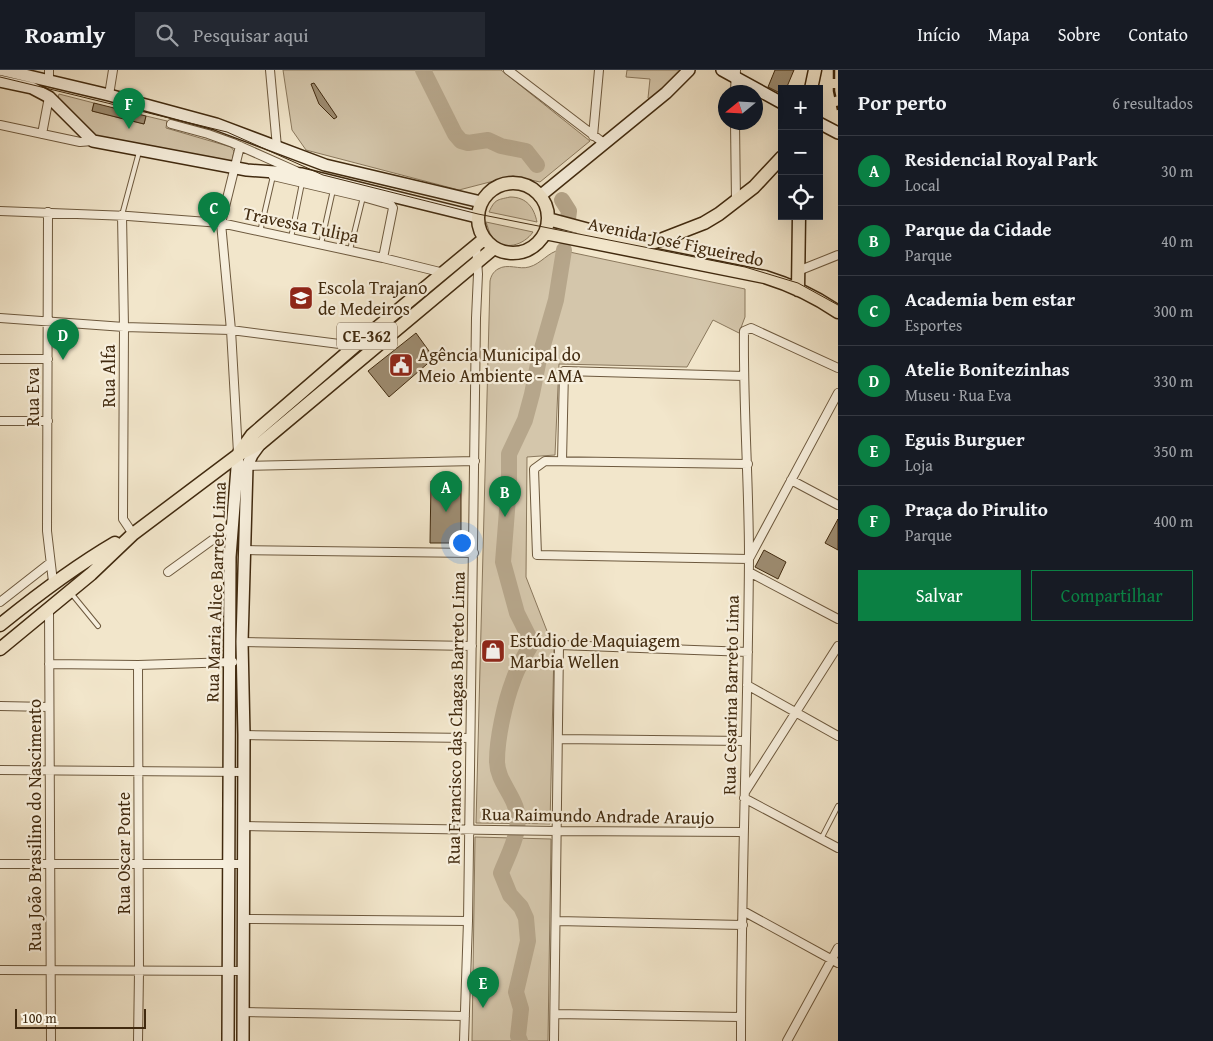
<!DOCTYPE html>
<html lang="pt">
<meta charset="utf-8">
<style>
:root{--surface:#171b24;--page:#242831;--text:#f1f3f6;--muted:#9ea1a6;--line:#363941;--accent:#0b8043}
body{margin:0;font-family:"Gentium Book Plus",serif;background:var(--page);color:var(--text)}
.controls{position:absolute;right:15px;top:15px;display:grid;overflow:hidden;border-radius:0px;box-shadow:0 5px 20px #0002}
.controls button{width:45px;height:45px;display:grid;place-items:center;padding:0;border:0;border-bottom:1px solid var(--line);background:var(--surface);color:var(--text);font:25px sans-serif}
.compass{position:absolute;left:718px;top:15px;width:45px;height:45px;border-radius:50%;background:var(--surface);box-shadow:0 5px 20px #0002;rotate:252deg}
.scale{position:absolute;left:15px;bottom:12px;width:131px;box-sizing:border-box;padding-left:5px;border:2px solid #412a0f;border-top:0;font-size:14px;line-height:18px;white-space:nowrap;color:#412a0f;-webkit-text-stroke:4px #f7efdd;paint-order:stroke}
.you{position:absolute;left:461px;top:472px;width:18px;height:18px;margin:-12px;border:4px solid #fff;border-radius:50%;background:#1a73e8;box-shadow:0 0 0 8px #1a73e833}
.badge{display:grid;place-items:center;width:32px;height:32px;border-radius:50%;background:var(--accent);color:#fff;font-size:16px;font-weight:700}
.pin{position:absolute;translate:-50% -41px;filter:drop-shadow(0 1px 2px #0008)}
.pin::after{content:'';position:absolute;top:26px;width:18px;height:15px;background:inherit;clip-path:polygon(0 0,100% 0,50% 100%)}
.list{margin:0;padding:0;list-style:none}
h2{display:flex;justify-content:space-between;align-items:center;height:65px;margin:0;padding:0 20px;font-size:21px}
h2 small{font-size:16px;font-weight:400;color:var(--muted)}
.list li{display:grid;grid-template-columns:32px 1fr auto;gap:15px;align-items:center;box-sizing:border-box;height:70px;padding:0 20px;border-top:1px solid var(--line)}
.list b{display:block;font-size:19px;white-space:nowrap}
.list p{margin:0;font-size:16px;white-space:nowrap;color:var(--muted)}
.list em{font-size:16px;font-style:normal;color:var(--muted)}
.actions{display:flex;gap:10px;padding:15px 20px}
.actions a{flex:1;padding:11px 0;border:1px solid var(--accent);border-radius:0px;text-align:center;font-size:18px;color:var(--accent)}
.actions .main{background:var(--accent);color:#fff}
.icon{flex:none;width:28px;height:28px;fill:none;stroke:currentColor;stroke-width:2;stroke-linecap:round;stroke-linejoin:round}
.map{position:relative;flex:none;width:838px;height:971px;overflow:hidden}
header{display:flex;align-items:center;gap:30px;box-sizing:border-box;height:70px;padding:0 25px;background:var(--surface);border-bottom:1px solid var(--line)}
header strong{font-size:24px}
nav{display:flex;gap:28px;margin-inline-start:auto;font-size:18px}
.search{width:350px;height:45px;background:var(--page);display:flex;align-items:center;gap:12px;box-sizing:border-box;padding:0 18px;border-radius:0px;color:var(--muted);font-size:19px}
main{display:flex}
aside{flex:1;background:var(--surface)}
.map>svg:first-child{display:block}
.green{fill:#d4c6ab;stroke:#8a785d}
.lines{fill:none;stroke-linecap:round;stroke-linejoin:round}
.river{stroke:#b6a68b;stroke-width:16}
.building{fill:#9d8c71;stroke:#412a0f}
.lane-casing{stroke:#6d593e;stroke-width:6}
.street-casing{stroke:#6d593e;stroke-width:10}
.secondary-casing{stroke:#412a0f;stroke-width:14}
.primary-casing{stroke:#412a0f;stroke-width:15}
.lane{stroke:#f7efdd;stroke-width:4}
.street{stroke:#f7efdd;stroke-width:8}
.secondary{stroke:#f7efdd;stroke-width:11}
.primary{stroke:#f2e6cb;stroke-width:12}
.tram{stroke:#412a0f;stroke-width:1}
.rail{stroke:#412a0f;stroke-width:2.5;stroke-dasharray:9 9;stroke-linecap:butt}
.labels{text-anchor:middle;stroke-width:4.5;stroke-linejoin:round;paint-order:stroke}
.shield{fill:#f7efdd;stroke:#78654d;stroke-width:1}
.shield-label{font-size:16px;font-weight:bold;fill:#412a0f}
.street-label{font-size:18px;fill:#412a0f;stroke:#f7efdd}
.poi-label{font-size:18px;fill:#412a0f;stroke:#f7efdd;text-anchor:start}
</style>
<header>
<strong>Roamly</strong>
<div class="search"><svg class="icon" aria-label="search" viewBox="0 0 24 24"><circle cx="10" cy="10" r="6"/><path d="M15 15l6 6"/></svg>Pesquisar aqui</div>
<nav><a>Início</a><a>Mapa</a><a>Sobre</a><a>Contato</a></nav>
</header>
<main>
<div class="map">
<svg width="838" height="971" viewBox="0 0 838 971">
<rect width="100%" height="100%" fill="#f2e6cb"/>
<filter id="stains"><feTurbulence type="fractalNoise" baseFrequency=".004" numOctaves="4"/><feColorMatrix values="0 0 0 0 .2 0 0 0 0 .09 0 0 0 0 .02 0 0 0 .5 -.17"/></filter>
<radialGradient id="worn" r=".72"><stop offset=".6" stop-color="#630" stop-opacity="0"/><stop offset="1" stop-color="#630" stop-opacity=".3"/></radialGradient>
<path class="green" d="M283,0H501L590,71L540,112L513,106L459,120L306,80L292,60Z
M627,0H685L650,30L648,28L650,9L626,7Z
M59,24L94,33L92,41L144,54L146,46L167,51L166,58L231,77L234,81L231,96L95,69L58,28Z
M510,127C527,127 534,138 537,152L489,142C495,129 497,130 510,127Z
M486,152L533,162C524,175 504,182 492,167C489,163 488,157 486,152Z
M560,180L745,219V247L739,263L713,250L687,297L559,294L555,385L527,387L526,507L554,579L550,754L476,753L490,211C491,206 493,202 498,199C508,193 519,200 529,197C541,194 548,182 560,180Z
M475,767L551,769L548,971H472Z"/>
<g class="lines">
<path class="river" d="M423,0L455,64L461,71L468,73L488,70L501,76L526,81L537,95
M562,130L569,141L568,149
M520,971L518,966L521,939L516,922L528,871L526,848L521,837L510,825L501,803C509,782 525,756 514,733C508,719 497,707 497,691C497,668 505,632 513,611C517,598 525,585 532,573L517,543L503,492L509,415V384L525,350L532,324L539,289L556,230L564,180"/>
</g>
<path class="building" d="M775,0H794L786,19H782V24L768,17Z
M314,13L337,47L334,49L319,34L311,14Z
M94,33L146,46L144,54L92,41Z
M416,263L434,288L389,327L368,301Z
M431,411H461V473H430Z
M838,449V480L825,473Z
M764,480L786,492L778,509L755,497Z"/>
<g class="lines">
<defs>
<path id="lane" d="M122,145L139,82
M260,162L273,106
M291,168L302,113
M321,174L333,120
M350,180L363,127
M71,523L98,556
M821,769L838,736"/>
<path id="street" d="M270,0L277,77
M508,0L605,74
M49,11V0
M735,22L736,0
M109,25L113,0
M735,52L736,132
M171,54L208,64L233,73L296,101
M0,55L80,72L93,71
M42,64L49,27
M593,66L599,0
M273,106L363,127L391,135L393,138L383,188
M0,141L128,146L221,153L383,188L444,203
M48,142L47,461L53,512
M122,145L124,257L123,443V449L133,464
M798,201L838,185
M0,248L124,257L231,260L355,276
M0,289H48
M0,351H48
M238,383L231,260L221,153L240,76
M562,391L564,301L744,306
M748,394L545,391L534,399L537,485L749,489
M247,396L475,391
M791,410L838,435
M244,480L474,483
M750,487L838,323
M168,502L233,455
M749,502L838,549
M0,532L50,493
M49,538L51,971
M242,572L472,576
M49,594L138,595L233,592
M747,615L838,666
M0,636L49,637
M244,665L470,668
M558,669L746,671
M0,700L244,702
M745,722L838,576
M744,728L838,778
M243,756L557,761L743,762
M0,794H243
M743,841L838,893
M243,849L468,851
M557,851L743,855
M0,900L244,901
M243,942L465,946
M555,944L741,947
M138,971L139,902L138,595
M464,971L468,851L476,248L478,204L476,176
M554,971L559,575L748,582
M741,971C741,810 748,649 749,487C749,412 743,336 744,261L751,258L838,298
M787,971L838,878"/>
<path id="secondary" d="M3,0L109,25L216,54L325,95L481,132
M722,0L782,33
M0,11L32,18L49,27L93,71L247,100L302,104L477,147
M819,53L838,63
M540,126L666,23L689,0
M228,971L230,487L238,385
M243,971L244,665L242,572L247,396L252,385L260,374"/>
<path id="primary" d="M811,19L815,0
M478 148a35 35 0 1 1 70 0a35 35 0 1 1-70 0Z
M548,149L634,172H655L704,153L719,144L754,117L782,87
M545,163L765,207C791,215 816,227 838,242
M798,220L799,146
M239,383L252,365L355,276L484,169
M0,555C37,525 74,497 115,473
M0,579L91,504L133,464L238,385L261,373L494,178"/>
</defs>
<use href="#lane" class="lane-casing"/>
<use href="#street" class="street-casing"/>
<use href="#secondary" class="secondary-casing"/>
<use href="#primary" class="primary-casing"/>
<use href="#lane" class="lane"/>
<use href="#street" class="street"/>
<use href="#secondary" class="secondary"/>
<use href="#primary" class="primary"/>
<path class="tram" d="M0,7L227,62L323,105L478,144L745,197L798,213L838,235"/>
<path class="rail" d="M834,0V21L838,40"/>
</g>
<defs>
<symbol id="school-square" viewBox="-11 -11 22 22"><rect x="-9" y="-9" width="18" height="18" rx="4" fill="#8f2418" stroke="#f7efdd"/><path d="M0-5L7-2L0 1L-7-2ZM-4 1L0 2.5L4 1V4Q0 6-4 4Z" fill="#fff"/></symbol>
<symbol id="civic-square" viewBox="-11 -11 22 22"><rect x="-9" y="-9" width="18" height="18" rx="4" fill="#8f2418" stroke="#f7efdd"/><path d="M-.6-6.5H3V-4.5H.6V-3L4-1V1h2V6H-6V1h2V-1L-.6-3ZM-1.2 2.5V6h2.4V2.5Z" fill="#fff"/></symbol>
<symbol id="shop-square" viewBox="-11 -11 22 22"><rect x="-9" y="-9" width="18" height="18" rx="4" fill="#8f2418" stroke="#f7efdd"/><path d="M-5-2.5h2.3a2.7 3.5 0 0 1 5.4 0H5L5.5 6h-11ZM-1.5-2.5h3a1.5 2.3 0 0 0-3 0Z" fill="#fff"/></symbol>
</defs>
<g fill-rule="evenodd">
<use href="#school-square" x="287" y="214" width="28" height="28"/>
<use href="#civic-square" x="387" y="281" width="28" height="28"/>
<use href="#shop-square" x="479" y="567" width="28" height="28"/>
</g>
<g class="labels">
<rect class="shield" x="337" y="252.5" width="60" height="27" rx="4"/>
<g class="shield-label">
<text x="367" y="272">CE-362</text>
</g>
<g class="street-label">
<text transform="translate(301 155) rotate(12)" y="6">Travessa Tulipa</text>
<text transform="translate(676 172) rotate(12)" y="6">Avenida José Figueiredo</text>
<text transform="translate(109 306) rotate(-90)" y="6">Rua Alfa</text>
<text transform="translate(33 327) rotate(-90)" y="6">Rua Eva</text>
<text transform="translate(216 522) rotate(-88)" y="6">Rua Maria Alice Barreto Lima</text>
<text transform="translate(731 625) rotate(-89)" y="6">Rua Cesarina Barreto Lima</text>
<text transform="translate(456 648) rotate(-89)" y="6">Rua Francisco das Chagas Barreto Lima</text>
<text transform="translate(598 746) rotate(1)" y="6">Rua Raimundo Andrade Araujo</text>
<text transform="translate(35 755) rotate(-90)" y="6">Rua João Brasilino do Nascimento</text>
<text transform="translate(124 783) rotate(-90)" y="6">Rua Oscar Ponte</text>
</g>
<g class="poi-label">
<text x="318" y="224">Escola Trajano<tspan x="318" dy="21">de Medeiros</tspan></text>
<text x="418" y="291">Agência Municipal do<tspan x="418" dy="21">Meio Ambiente - AMA</tspan></text>
<text x="510" y="577">Estúdio de Maquiagem<tspan x="510" dy="21">Marbia Wellen</tspan></text>
</g>
</g>
<rect width="100%" height="100%" filter="url(#stains)"/>
<rect width="100%" height="100%" fill="url(#worn)"/>
</svg>
<div class="controls">
<button>+</button>
<button>−</button>
<button><svg class="icon" aria-label="locate" viewBox="0 0 24 24"><circle cx="12" cy="12" r="6"/><path d="M12 2v4M12 18v4M2 12h4M18 12h4"/></svg></button>
</div>
<svg class="compass" viewBox="-18 -18 36 36"><path d="M0-13l5 13h-10z" fill="#e53935"/><path d="M0 13l5-13h-10z" fill="#9ea1a6"/></svg>
<div class="scale">100 m</div>
<div class="you"></div>
<div class="pin badge" style="left:446px;top:442px">A</div>
<div class="pin badge" style="left:505px;top:447px">B</div>
<div class="pin badge" style="left:214px;top:163px">C</div>
<div class="pin badge" style="left:63px;top:290px">D</div>
<div class="pin badge" style="left:483px;top:938px">E</div>
<div class="pin badge" style="left:129px;top:59px">F</div>
</div>
<aside>
<h2>Por perto<small>6 resultados</small></h2>
<ul class="list">
<li><span class="badge">A</span><div><b>Residencial Royal Park</b><p>Local</p></div><em>30 m</em></li>
<li><span class="badge">B</span><div><b>Parque da Cidade</b><p>Parque</p></div><em>40 m</em></li>
<li><span class="badge">C</span><div><b>Academia bem estar</b><p>Esportes</p></div><em>300 m</em></li>
<li><span class="badge">D</span><div><b>Atelie Bonitezinhas</b><p>Museu · Rua Eva</p></div><em>330 m</em></li>
<li><span class="badge">E</span><div><b>Eguis Burguer</b><p>Loja</p></div><em>350 m</em></li>
<li><span class="badge">F</span><div><b>Praça do Pirulito</b><p>Parque</p></div><em>400 m</em></li>
</ul>
<div class="actions"><a class="main">Salvar</a><a>Compartilhar</a></div>
</aside>
</main>
